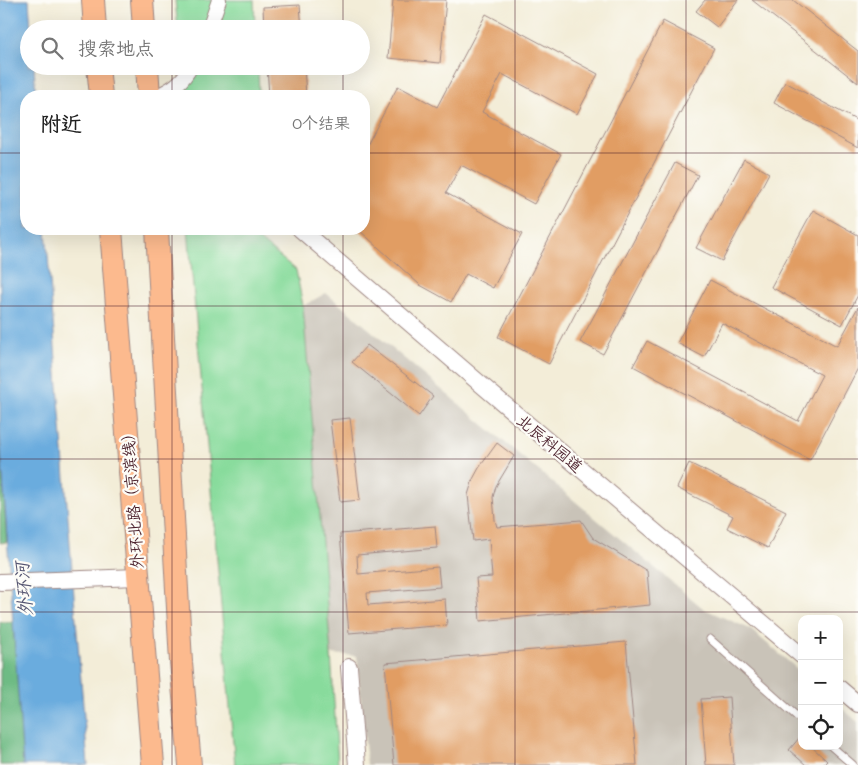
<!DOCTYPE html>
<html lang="zh">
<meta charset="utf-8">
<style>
:root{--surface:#fff;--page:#f2f2f2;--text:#222;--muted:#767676;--line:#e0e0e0}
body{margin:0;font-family:Mali,"LXGW WenKai TC",sans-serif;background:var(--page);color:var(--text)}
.controls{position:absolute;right:15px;bottom:15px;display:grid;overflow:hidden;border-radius:10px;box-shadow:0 5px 20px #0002}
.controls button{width:45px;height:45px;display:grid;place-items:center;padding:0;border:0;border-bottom:1px solid var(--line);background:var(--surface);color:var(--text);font:25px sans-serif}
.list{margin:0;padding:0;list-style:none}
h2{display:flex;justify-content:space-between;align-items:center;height:65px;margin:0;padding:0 20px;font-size:21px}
h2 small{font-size:16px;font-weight:400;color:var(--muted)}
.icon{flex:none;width:28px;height:28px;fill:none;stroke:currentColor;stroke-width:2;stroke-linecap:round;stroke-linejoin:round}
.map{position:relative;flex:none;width:858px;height:765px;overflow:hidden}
.search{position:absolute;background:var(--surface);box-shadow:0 5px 20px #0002;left:20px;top:20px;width:350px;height:55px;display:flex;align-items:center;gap:12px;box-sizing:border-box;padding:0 18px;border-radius:28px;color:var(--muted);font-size:19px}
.panel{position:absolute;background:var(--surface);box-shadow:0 5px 20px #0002;left:20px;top:90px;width:350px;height:145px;border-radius:20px}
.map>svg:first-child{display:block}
.industrial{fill:#c9c3b8}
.green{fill:#88db9c;stroke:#697d64}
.forest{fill:#6ebb84;stroke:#5c6d58}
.water{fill:#6aacde;stroke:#5a6684}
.building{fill:#e19d64}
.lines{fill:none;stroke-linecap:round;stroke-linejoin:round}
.service-casing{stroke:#9e8682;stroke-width:9}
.minor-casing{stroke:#9e8682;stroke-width:16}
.tertiary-casing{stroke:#9e8682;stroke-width:18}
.trunk-casing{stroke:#9e8682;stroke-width:24}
.service{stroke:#fff;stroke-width:7}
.minor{stroke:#fff;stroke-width:14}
.tertiary{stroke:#fff;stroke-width:16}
.trunk{stroke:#fcba8e;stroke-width:22}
.grid{fill:none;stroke:#4a1f2b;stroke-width:1;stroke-opacity:0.55}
.labels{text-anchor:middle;stroke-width:4.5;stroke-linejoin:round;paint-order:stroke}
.street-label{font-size:16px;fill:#4a1f2b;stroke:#fdfcf7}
.water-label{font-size:18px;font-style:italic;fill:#575773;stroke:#fdfcf7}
</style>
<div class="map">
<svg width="858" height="765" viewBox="0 0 858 765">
<rect width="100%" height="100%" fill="#fdfcf7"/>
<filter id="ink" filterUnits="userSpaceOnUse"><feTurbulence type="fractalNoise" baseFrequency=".02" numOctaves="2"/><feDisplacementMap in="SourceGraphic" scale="10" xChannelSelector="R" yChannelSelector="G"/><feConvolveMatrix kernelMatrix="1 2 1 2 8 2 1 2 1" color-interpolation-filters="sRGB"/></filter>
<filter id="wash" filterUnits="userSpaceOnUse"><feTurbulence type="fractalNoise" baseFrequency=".0096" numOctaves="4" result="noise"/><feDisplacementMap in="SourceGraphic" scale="20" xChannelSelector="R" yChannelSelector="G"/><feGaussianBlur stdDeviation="1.12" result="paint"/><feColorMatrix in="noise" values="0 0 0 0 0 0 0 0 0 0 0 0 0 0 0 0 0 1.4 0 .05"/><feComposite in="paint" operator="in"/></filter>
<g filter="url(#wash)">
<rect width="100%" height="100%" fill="#f3edd8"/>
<path class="industrial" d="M326,293L704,609L750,629L802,673V746H839V706L858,722V765H367L357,656L331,654L303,306Z"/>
<path class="green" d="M175,0H254L255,29H178Z
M182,66H258L259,96H184Z
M188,229H246L296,270L303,306L331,654L338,765H235Z"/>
<path class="forest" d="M0,436L7,542L0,543Z
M0,622H13L24,765H0Z"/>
<path class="water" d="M0,0H29L31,29H29V66H34L36,96H26V229H46L74,596L88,765H23L0,436Z"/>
<g id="blocks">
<path class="building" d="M393,0H446L440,63L388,58Z
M705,0H738L717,27L696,11Z
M752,0H793L858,51V83Z
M300,5L302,29H264L263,7Z
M486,14L598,74L577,114L502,74L482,112L561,154L534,204L461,165L446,193L522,234L493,288L466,274L451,302L420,285L358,229H364V151L398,86L437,107Z
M663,21L714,48L549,364L498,337Z
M267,66H304L306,96H269Z
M785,82L858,121V148L774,103Z
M744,159L769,173L722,261L696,248Z
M675,163L698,175L603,354L580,342Z
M813,210L858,235V295L842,325L771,287Z
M710,280L837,346L858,307V368L810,460L633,366L647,341L798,421L822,375L722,323L704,357L677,343Z
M367,345L433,396L419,416L352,362Z
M350,418L360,500L340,502L330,420Z
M497,443L514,456L496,486L493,497L495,520L497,527L581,520L593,538L647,571L650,605L480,621L476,578L492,577L489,539L473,541L468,495L473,479L479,468Z
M689,463L786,511L768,548L727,528L733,516L677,488Z
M435,526L437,548L357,555L358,574L438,567L440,587L367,593L368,605L445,599L447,625L349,633L340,534Z
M626,642L637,765H394L385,663Z
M729,697L734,765H706L701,699Z
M800,737L802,738V746H811L827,761L823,765H806L789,750Z"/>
</g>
</g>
<g filter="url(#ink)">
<use href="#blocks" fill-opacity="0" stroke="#9e8682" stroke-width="1"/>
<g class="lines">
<defs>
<path id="service" d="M710,639L802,721
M831,746L853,765"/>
<path id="minor" d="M209,29L219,0
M157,96C172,89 183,82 191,66"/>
<path id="tertiary" d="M300,229L491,393L802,656
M0,582L138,577
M349,667L357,765
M839,688L858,704"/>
<path id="trunk" d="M93,0L95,29
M142,0L144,29
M98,66L101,96
M147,66L149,96
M111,229L153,765
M157,229L181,662L190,765"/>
</defs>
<use href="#service" class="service-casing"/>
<use href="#minor" class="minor-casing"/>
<use href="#tertiary" class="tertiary-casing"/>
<use href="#trunk" class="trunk-casing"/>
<use href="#service" class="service"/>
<use href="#minor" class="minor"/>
<use href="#tertiary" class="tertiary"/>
<use href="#trunk" class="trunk"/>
</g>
</g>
<path class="grid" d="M172,0V29M343,0V29M515,0V765M686,0V765M172,66V96M343,66V96M0,153H26M364,153H858M172,229V765M343,229V765M0,306H858M0,459H858M0,612H858"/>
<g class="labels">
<g class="street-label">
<text transform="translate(550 443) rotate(40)" y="6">北辰科园道</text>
<text transform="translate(132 497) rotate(-94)" y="6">外环北路（京滨线）</text>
</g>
<g class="water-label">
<text transform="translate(24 589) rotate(-95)" y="6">外环河</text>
</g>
</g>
</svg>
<div class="controls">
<button>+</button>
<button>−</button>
<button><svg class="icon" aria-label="locate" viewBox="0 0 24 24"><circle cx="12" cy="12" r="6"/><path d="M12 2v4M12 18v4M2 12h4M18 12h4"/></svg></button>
</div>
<div class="search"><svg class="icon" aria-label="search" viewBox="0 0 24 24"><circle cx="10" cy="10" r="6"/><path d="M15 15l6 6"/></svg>搜索地点</div>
<section class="panel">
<h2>附近<small>0个结果</small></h2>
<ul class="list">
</ul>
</section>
</div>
